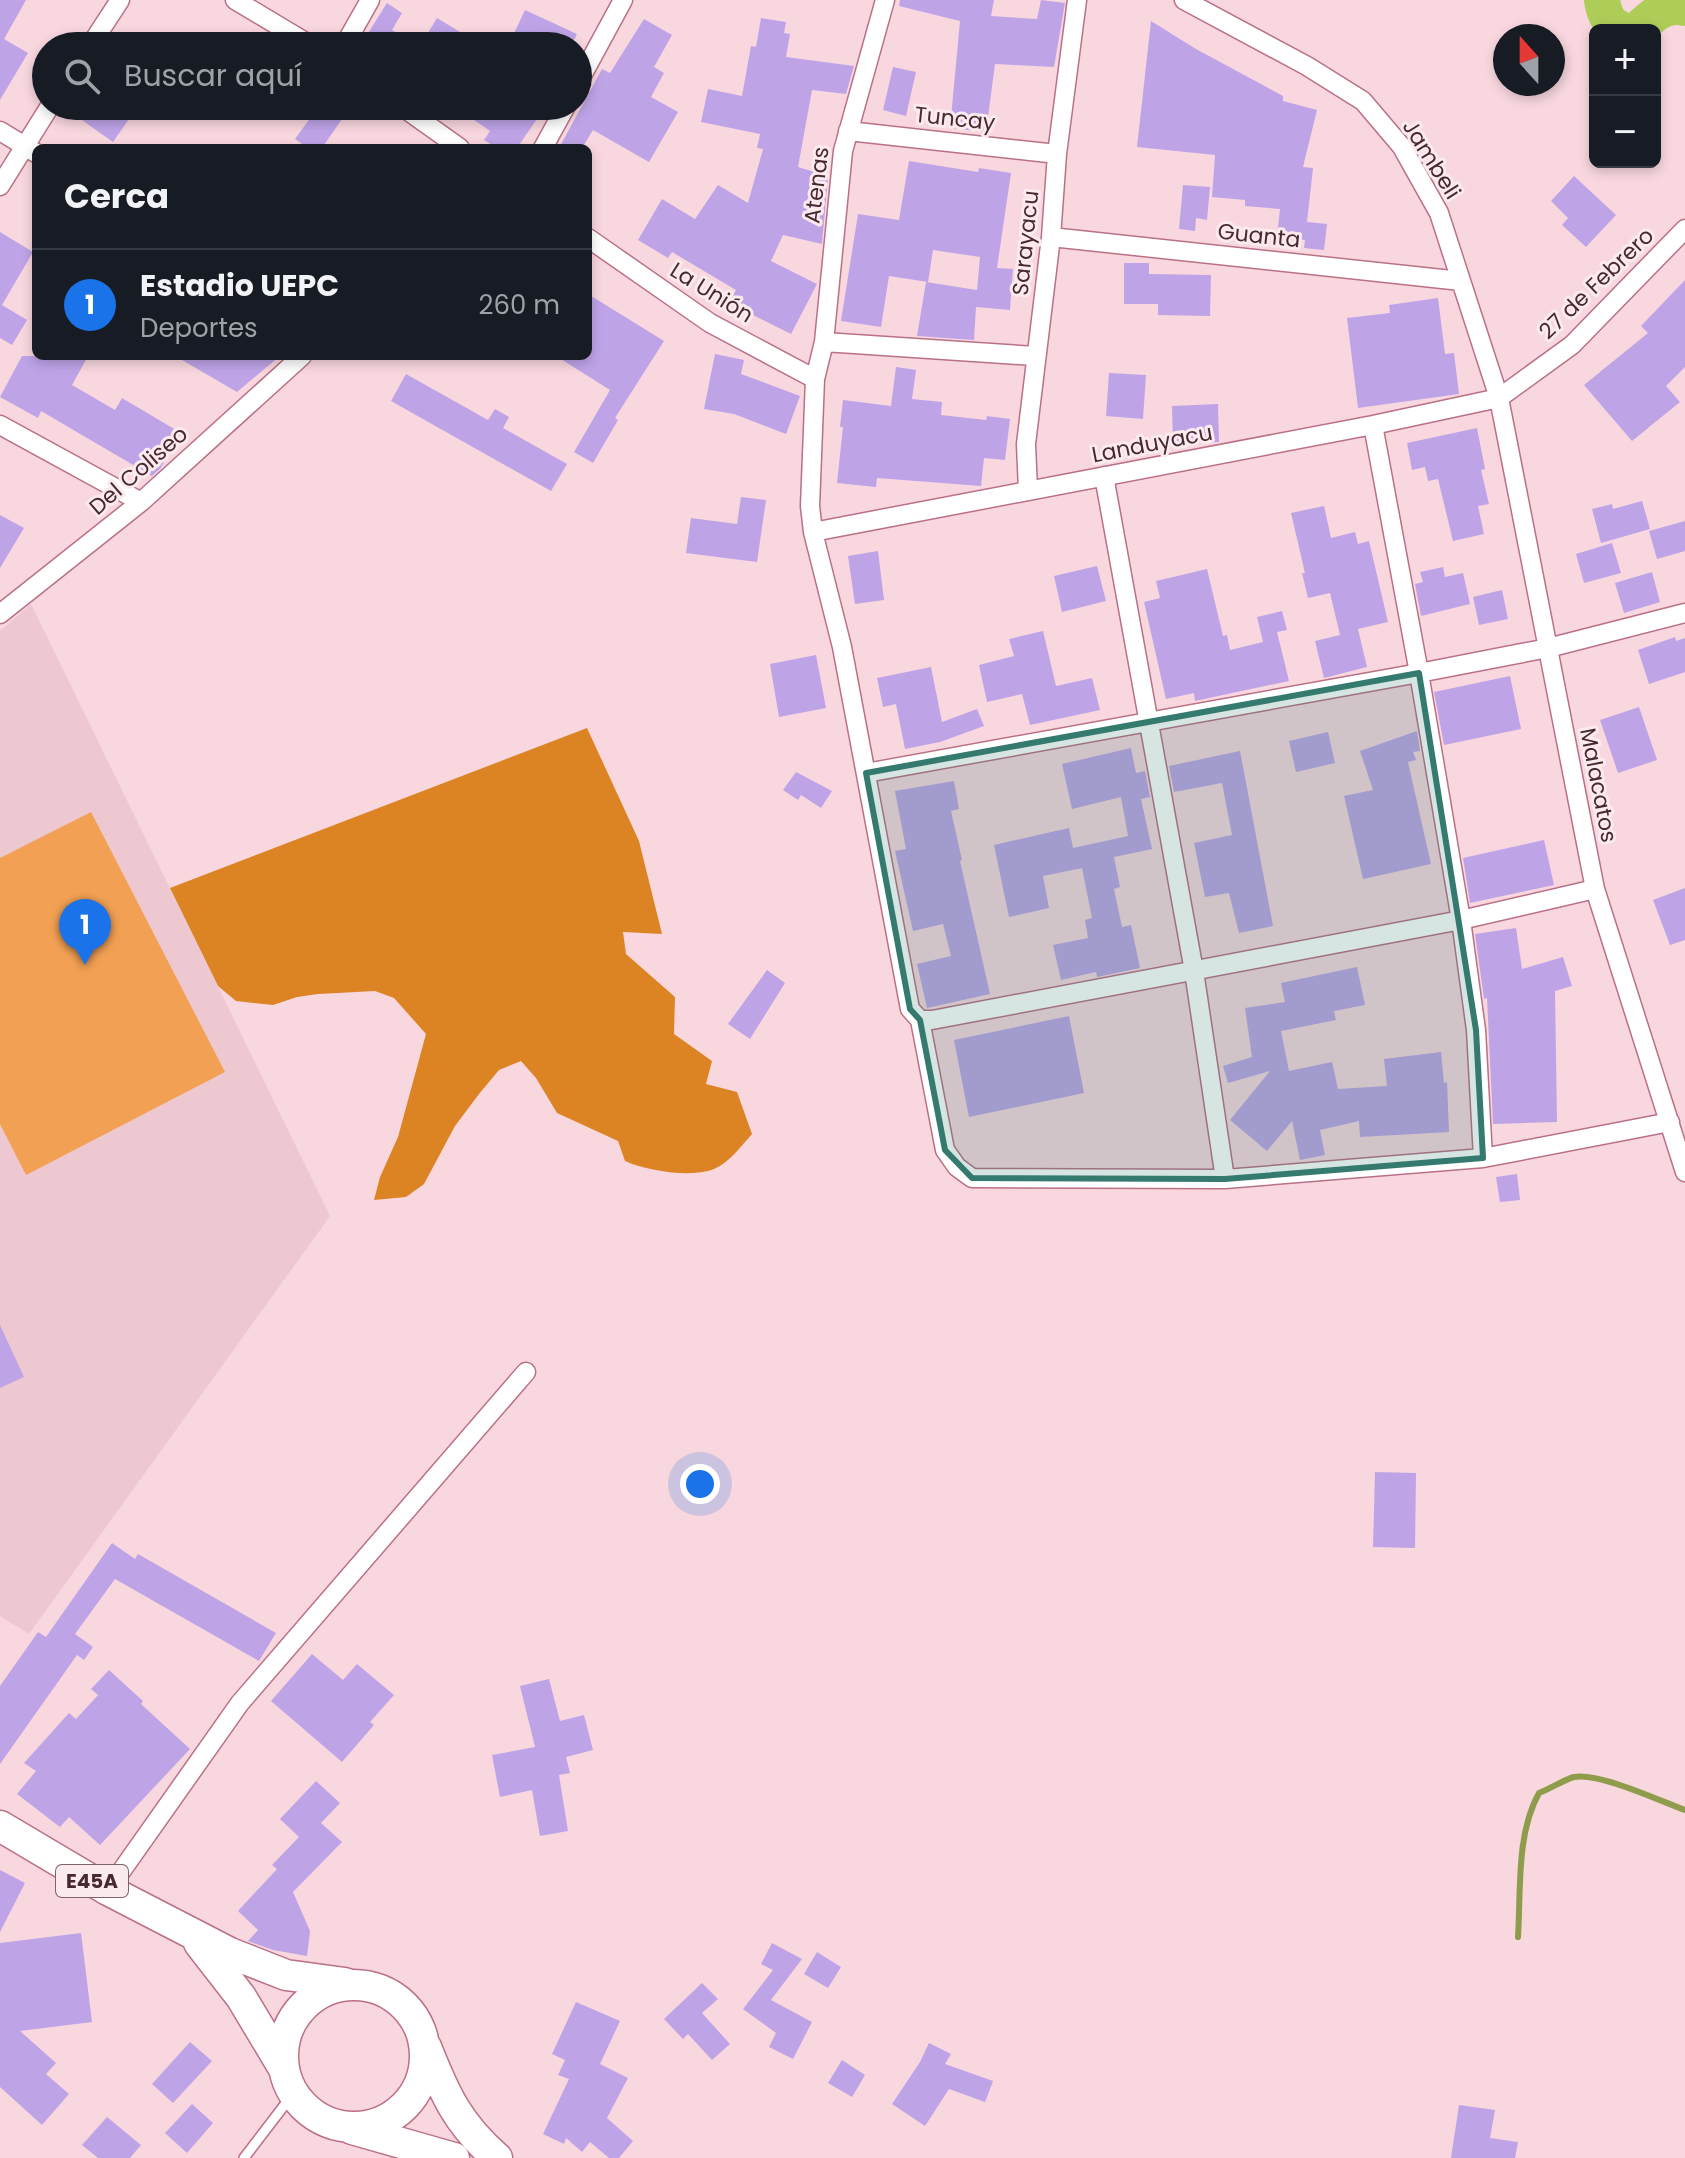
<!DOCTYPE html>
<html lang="es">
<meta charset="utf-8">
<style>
:root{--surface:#171b24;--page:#242831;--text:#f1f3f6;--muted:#9ea1a6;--line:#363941;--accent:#1a73e8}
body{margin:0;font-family:Poppins,sans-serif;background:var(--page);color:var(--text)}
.controls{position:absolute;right:24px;top:24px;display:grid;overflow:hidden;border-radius:12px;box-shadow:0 4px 12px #0003}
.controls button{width:72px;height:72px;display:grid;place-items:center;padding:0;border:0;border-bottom:2px solid var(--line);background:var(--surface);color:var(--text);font:40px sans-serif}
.compass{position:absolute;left:1493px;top:24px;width:72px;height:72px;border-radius:50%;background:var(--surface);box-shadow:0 4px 12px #0003;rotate:339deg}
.you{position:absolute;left:700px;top:1484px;width:28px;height:28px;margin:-20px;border:6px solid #fff;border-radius:50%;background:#1a73e8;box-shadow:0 0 0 12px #1a73e833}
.badge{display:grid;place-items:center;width:52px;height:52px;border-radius:50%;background:var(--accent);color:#fff;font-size:26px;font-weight:700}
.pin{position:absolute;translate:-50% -66px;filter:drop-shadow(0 2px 4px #0008)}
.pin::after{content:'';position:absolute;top:42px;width:28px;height:24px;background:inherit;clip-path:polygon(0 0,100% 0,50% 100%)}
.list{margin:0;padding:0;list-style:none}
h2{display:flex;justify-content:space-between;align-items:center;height:104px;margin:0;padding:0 32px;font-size:34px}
h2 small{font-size:26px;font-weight:400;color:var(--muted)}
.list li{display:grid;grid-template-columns:52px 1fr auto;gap:24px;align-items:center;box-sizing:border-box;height:112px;padding:0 32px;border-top:2px solid var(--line)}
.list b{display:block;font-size:30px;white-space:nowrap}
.list p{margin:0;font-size:26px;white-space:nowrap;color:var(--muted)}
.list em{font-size:26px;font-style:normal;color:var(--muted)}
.icon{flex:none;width:44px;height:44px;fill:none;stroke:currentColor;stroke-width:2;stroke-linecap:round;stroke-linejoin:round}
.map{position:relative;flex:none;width:1685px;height:2158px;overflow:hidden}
.search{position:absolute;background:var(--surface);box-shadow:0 4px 12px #0003;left:32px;top:32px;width:560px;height:88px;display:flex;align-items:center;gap:20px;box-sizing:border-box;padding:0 28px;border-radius:44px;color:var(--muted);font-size:30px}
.panel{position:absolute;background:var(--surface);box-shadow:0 4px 12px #0003;left:32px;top:144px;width:560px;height:216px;border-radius:12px}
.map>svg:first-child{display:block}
.built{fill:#edc8d1}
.green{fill:#f2a053}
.forest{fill:#dc8423}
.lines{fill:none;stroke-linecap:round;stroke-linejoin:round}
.stream{stroke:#8f9c4c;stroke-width:6}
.river{stroke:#aecd58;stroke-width:36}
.building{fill:#bea4e7}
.service-casing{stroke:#ba7085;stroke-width:12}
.minor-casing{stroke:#ba7085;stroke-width:21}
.trunk-casing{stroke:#ba7085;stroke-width:33}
.service{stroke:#fff;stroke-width:9}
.minor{stroke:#fff;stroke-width:18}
.trunk{stroke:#fff;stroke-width:30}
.marked{fill:#347a6f;fill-opacity:0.2;stroke:#347a6f;stroke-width:6;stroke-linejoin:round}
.labels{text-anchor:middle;stroke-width:6;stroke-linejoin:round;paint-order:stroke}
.shield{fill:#fbeaee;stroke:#7e636a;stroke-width:2}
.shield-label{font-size:20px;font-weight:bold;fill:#482931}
.street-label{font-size:22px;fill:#482931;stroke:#fbeaee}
</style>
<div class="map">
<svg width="1685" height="2158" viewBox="0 0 1685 2158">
<rect width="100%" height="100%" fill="#f9d7df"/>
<path class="built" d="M31,604L330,1216L29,1634L0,1616V631Z"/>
<path class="green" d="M91,812L225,1072L26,1175L0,1124V858Z"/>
<path class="forest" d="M587,728L639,841L662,934L623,932L626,954L675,997L674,1034L712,1061L706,1084L737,1092L752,1134C742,1145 729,1163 714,1169C691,1178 647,1171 625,1161L618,1141L557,1113L536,1078L521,1061L499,1070L479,1094L455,1126L424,1184L406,1197L374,1200L380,1177L398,1137L426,1034L394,998L375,991L318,994L297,997L273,1005L236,1001L218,986L170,888Z"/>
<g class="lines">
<path class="stream" d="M1518,1937C1521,1891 1516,1834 1539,1793C1550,1789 1563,1780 1574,1777C1599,1772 1660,1801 1685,1810"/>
<path class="river" d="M1602,0C1604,15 1609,25 1623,30
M1637,30C1651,17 1664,3 1685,8"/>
</g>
<path class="building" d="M0,0H26L4,39L28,53L0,100Z
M900,0H994L991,16L1037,19L1041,0L1065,3L1054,67L995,64L986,132L950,128L960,21L899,6Z
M387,3L402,13L392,30L418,46H360Z
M525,10L577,34L571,46H508Z
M437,18L483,46H420Z
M761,18L786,22L784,33L790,34L786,57L854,66L846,94L812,90L798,167L828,176L822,244L783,235L771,261L817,284L791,334L729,303L736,290L672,252L668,258L638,240L662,199L695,219L718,185L748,203L763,149L757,148L760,134L701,122L708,89L742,96L751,46L756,47Z
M644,19L672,35L654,67L664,73L651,97L678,112L649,162L593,130L582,148H559L602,69L610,73Z
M1151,21L1196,49L1283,96V101L1317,110L1303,167L1313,168L1307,222L1327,224L1324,250L1304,248L1305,240L1277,237L1280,209L1245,206V200L1212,197L1215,155L1137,147Z
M893,67L916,72L906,116L883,110Z
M62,106H138L113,142Z
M319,106H351L322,148H308L295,139Z
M454,106H523L539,116L517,148H497L484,140L490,131Z
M909,161L978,172L979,168L1011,173L997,268L1013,269L1010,310L976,307L974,340L917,336L926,282L977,290L980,257L933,250L928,282L889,276L881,327L841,321L858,214L899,220Z
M1574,176L1616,215L1586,247L1562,225L1568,218L1551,201Z
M1183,185L1210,187L1207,220L1196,218L1195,231L1179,229Z
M0,232L33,252L2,305L27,320L12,345L0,338Z
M1124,263H1149V274L1211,275L1210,316L1158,315V304H1124Z
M1685,280V367L1666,386L1680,402L1632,441L1584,385L1648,333L1641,326Z
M588,294L664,341L615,418L618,420L593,463L574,452L610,390L556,356H588Z
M1438,298L1445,354L1454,353L1459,394L1358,408L1347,318L1390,313L1389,305Z
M715,354L744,360L741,374L800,396L786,434L734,414L704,409Z
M22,356H88L72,385L115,410L122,398L181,433L160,469L152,476L41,411L38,418L0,397Z
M175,356H280L237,392Z
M896,367L916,370L912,399L942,402L941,415L986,420L987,416L1010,419L1005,460L984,458L981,486L877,478L876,487L837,483L843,427H840L843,400L891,406Z
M1109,373L1146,375L1143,419L1106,416Z
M406,374L488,420L495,409L509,417L503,428L567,464L551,491L391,401Z
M1218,404L1219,442L1173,444L1172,406Z
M1477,428L1485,469L1481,470L1489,504L1478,506L1484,534L1453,541L1438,479L1428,481L1425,467L1412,470L1407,443Z
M741,497L766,500L757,562L686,553L691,518L737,524Z
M1642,501L1650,529L1601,543L1592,509L1612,504L1613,509Z
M1324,506L1331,538L1355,532L1358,544L1369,541L1388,622L1358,629L1367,667L1324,678L1315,641L1340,635L1330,593L1308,598L1302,573H1305L1291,513Z
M0,515L24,528L0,568Z
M1685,521V551L1657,559L1649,531Z
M1612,543L1621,573L1584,583L1576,554Z
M878,551L884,600L855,604L848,556Z
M1097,566L1106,601L1062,612L1054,576Z
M1443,567L1445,577L1463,573L1470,604L1421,616L1415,584L1423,582L1420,572Z
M1207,569L1223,636L1227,635L1230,650L1263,642L1257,617L1282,611L1287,630L1277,632L1289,681L1195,701L1194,693L1166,699L1144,602L1160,598L1156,581Z
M1652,572L1660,602L1624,613L1615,583Z
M1502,590L1508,619L1479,625L1473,597Z
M1043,631L1056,686L1092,678L1100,710L1030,725L1022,694L987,702L979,665L1014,656L1009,639Z
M1675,637L1676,641L1685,638V672L1649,684L1638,650Z
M816,655L826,708L779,717L770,664Z
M931,667L942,722L977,709L984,726L940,742L905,749L896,704L883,707L877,678Z
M1510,676L1521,729L1444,745L1434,692Z
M1639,707L1657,760L1618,773L1600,720Z
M1417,731L1420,751L1413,752L1416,760L1408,762L1431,864L1363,879L1344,796L1373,790L1360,751Z
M1328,732L1335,763L1296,772L1289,741Z
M1131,748L1136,773L1145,771L1150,797L1141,799L1152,849L1114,857L1120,887L1114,889L1122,927L1131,925L1140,968L1097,977L1096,972L1061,980L1053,945L1088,938L1085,920L1092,918L1082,868L1043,876L1049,908L1009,917L994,845L1069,828L1073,848L1128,836L1121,797L1072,809L1062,764Z
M1240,751L1273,926L1239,933L1229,893L1205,897L1194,843L1232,835L1222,783L1174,792L1169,766Z
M796,772L832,791L821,808L801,795L798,800L783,790Z
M954,781L959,809L951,811L962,860L960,861L990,994L927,1008L917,964L951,956L943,924L913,931L895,851L906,849L895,791Z
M1544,840L1554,885L1470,903L1463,858Z
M1685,888V940L1670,945L1653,900Z
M1516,928L1522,969L1563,957L1572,986L1555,991L1557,1122L1493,1124L1487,998L1484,999L1475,934Z
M1357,967L1365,1005L1334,1011L1336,1020L1281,1031L1289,1071L1332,1062L1338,1089L1387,1086L1384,1059L1441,1052L1444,1083L1447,1082L1449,1132L1360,1137L1359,1121L1320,1130L1325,1155L1300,1160L1292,1121L1267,1151L1230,1120L1270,1071L1228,1083L1223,1066L1252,1057L1245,1008L1285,1002L1281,983Z
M767,970L785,983L750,1039L728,1024Z
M1069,1016L1084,1093L969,1117L954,1040Z
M1517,1174L1520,1200L1500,1202L1496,1177Z
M0,1325L24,1377L0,1388Z
M1375,1472L1416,1473L1415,1548L1373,1547Z
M112,1543L135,1559L138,1554L276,1633L259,1661L115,1579L75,1634L93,1647L84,1660L77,1655L0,1764V1686L38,1632L46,1637Z
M312,1654L343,1680L357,1664L394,1695L370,1722L374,1725L342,1762L271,1701Z
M109,1670L143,1701L141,1704L190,1749L100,1845L69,1817L60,1827L17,1794L36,1771L24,1763L69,1713L76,1719L98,1695L91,1689Z
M549,1679L560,1721L584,1715L593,1750L566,1757L570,1773L559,1775L568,1831L540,1836L532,1790L500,1797L492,1755L535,1747L520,1686Z
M316,1781L340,1803L321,1823L342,1842L293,1892L310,1931L307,1956L273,1950L248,1941L258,1930L238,1911L277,1869L272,1865L299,1837L280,1819Z
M0,1870L25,1883L0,1932Z
M81,1933L92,2022L20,2031L56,2063L46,2074L69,2094L42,2125L0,2087V1943Z
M772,1943L802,1959L771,2000L812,2022L793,2059L769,2047L776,2033L743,2009L773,1970L761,1964Z
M817,1952L841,1967L828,1988L804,1974Z
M702,1983L718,1999L702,2013L730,2044L712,2060L688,2034L683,2039L664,2019Z
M576,2002L620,2021L600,2064L628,2078L607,2118L633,2141L619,2158H609L590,2142L582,2152L566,2138L564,2144L543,2134L569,2079L558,2075L565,2060L552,2054Z
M190,2042L212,2061L173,2103L152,2084Z
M929,2043L951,2054L945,2064L993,2081L985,2102L949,2089L925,2126L892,2104L920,2062Z
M842,2060L865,2075L852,2097L828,2083Z
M192,2104L213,2123L187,2153L165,2133Z
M1459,2105L1495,2110L1490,2138L1518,2142L1515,2158H1451Z
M107,2117L141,2145L130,2158H98L82,2145Z"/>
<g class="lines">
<defs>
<path id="service" d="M244,2158L293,2094"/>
<path id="minor" d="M235,0L312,46
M885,0L843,151L824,342L815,379L810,506L813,532L842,647L910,1009L920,1020H932L1461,920L1595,889
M1184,0L1307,66L1363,101L1402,147L1439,213L1499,398L1595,889L1685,1172
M90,46L120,0
M344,46L370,0
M578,83L623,0
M401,106L460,148
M0,131L36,153
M848,131L1057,154
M543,148L566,106
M0,186L50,106
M1051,237L1461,281
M588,238L710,323L815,379
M824,342L1035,356
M0,425L141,502
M1373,425L1419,673L1461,920L1476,1030L1483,1158
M1104,476L1194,971L1225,1179
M1028,491L1026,444L1051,237L1057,154L1077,0
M813,532L1373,425L1499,398L1572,345L1685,229
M0,614L141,502L302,356
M866,773L1419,673L1548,648L1685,613
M920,1020L945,1150L957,1167L972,1178L1225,1179L1483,1158L1670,1122
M108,1890L240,1703L526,1372"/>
<path id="trunk" d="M0,1826L108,1890L230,1953L286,1975L345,1983
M199,1943L241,1997L283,2067
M283 2056a71 71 0 1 1 142 0a71 71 0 1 1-142 0Z
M426,2047C445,2095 458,2124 497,2158
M352,2129L454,2158"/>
</defs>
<use href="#service" class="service-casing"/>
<use href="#minor" class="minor-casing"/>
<use href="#trunk" class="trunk-casing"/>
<use href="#service" class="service"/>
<use href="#minor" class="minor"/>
<use href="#trunk" class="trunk"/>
</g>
<path class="marked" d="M1419,673L1476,1030L1483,1158L1225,1179L972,1178L945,1150L920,1020L910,1009L866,773Z"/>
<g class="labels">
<rect class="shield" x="56" y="1865" width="72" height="32" rx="6"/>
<g class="shield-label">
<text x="92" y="1888">E45A</text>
</g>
<g class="street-label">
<text transform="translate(955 118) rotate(6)" y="8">Tuncay</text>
<text transform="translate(1432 159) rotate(58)" y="8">Jambeli</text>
<text transform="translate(816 185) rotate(-83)" y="8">Atenas</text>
<text transform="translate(1259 235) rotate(6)" y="8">Guanta</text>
<text transform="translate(1025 243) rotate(-84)" y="8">Sarayacu</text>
<text transform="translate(1596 283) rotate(-44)" y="8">27 de Febrero</text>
<text transform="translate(712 292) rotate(32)" y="8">La Unión</text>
<text transform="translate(1152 443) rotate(-11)" y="8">Landuyacu</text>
<text transform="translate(138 470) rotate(-41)" y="8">Del Coliseo</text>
<text transform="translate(1599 785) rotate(79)" y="8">Malacatos</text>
</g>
</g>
</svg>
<div class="controls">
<button>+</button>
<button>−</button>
</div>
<svg class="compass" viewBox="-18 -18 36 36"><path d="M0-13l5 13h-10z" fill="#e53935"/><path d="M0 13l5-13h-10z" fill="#9ea1a6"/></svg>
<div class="you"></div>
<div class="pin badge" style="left:85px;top:965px">1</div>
<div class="search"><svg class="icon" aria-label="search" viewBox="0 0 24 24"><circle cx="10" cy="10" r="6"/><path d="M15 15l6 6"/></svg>Buscar aquí</div>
<section class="panel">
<h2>Cerca<small></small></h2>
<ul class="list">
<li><span class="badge">1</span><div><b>Estadio UEPC</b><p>Deportes</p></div><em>260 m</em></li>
</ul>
</section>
</div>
